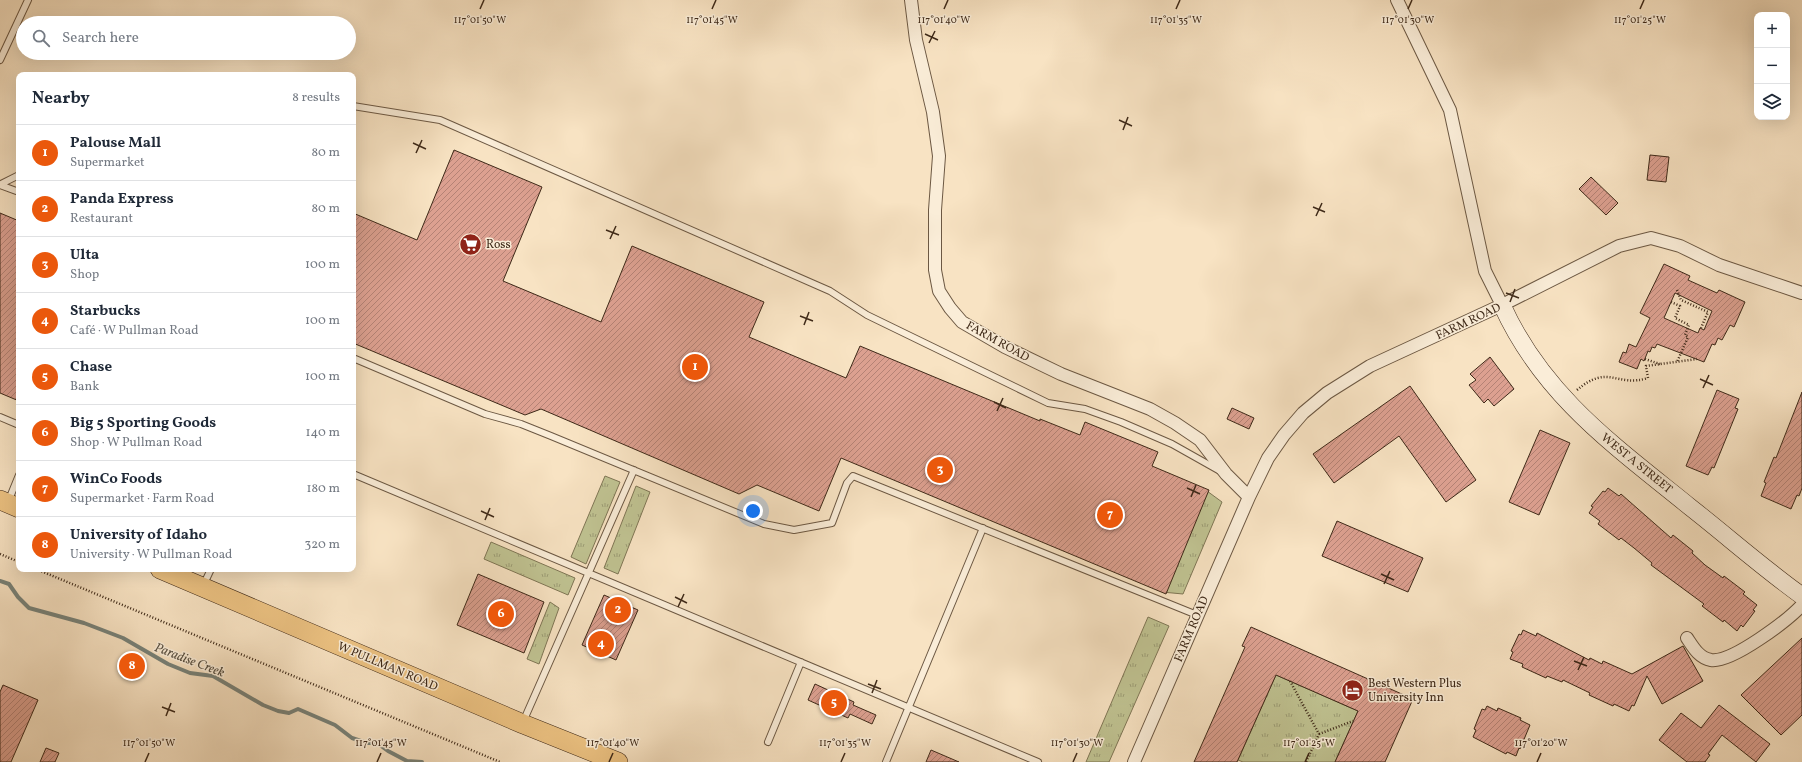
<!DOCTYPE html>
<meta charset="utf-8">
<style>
:root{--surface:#fff;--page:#f6f6f7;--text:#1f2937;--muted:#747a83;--line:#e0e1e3;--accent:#ea580c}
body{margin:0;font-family:Vollkorn,serif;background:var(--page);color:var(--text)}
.controls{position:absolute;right:12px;top:12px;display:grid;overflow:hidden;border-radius:8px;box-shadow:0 4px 16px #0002}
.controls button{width:36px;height:36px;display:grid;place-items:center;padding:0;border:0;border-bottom:1px solid var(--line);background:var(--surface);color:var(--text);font:20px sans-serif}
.you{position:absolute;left:753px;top:511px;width:14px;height:14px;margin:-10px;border:3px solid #fff;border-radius:50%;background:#1a73e8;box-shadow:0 0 0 6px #1a73e833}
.badge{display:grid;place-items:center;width:26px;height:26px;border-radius:50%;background:var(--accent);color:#fff;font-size:13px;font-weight:700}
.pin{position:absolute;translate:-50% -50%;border:2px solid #fff;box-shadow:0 1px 4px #0006}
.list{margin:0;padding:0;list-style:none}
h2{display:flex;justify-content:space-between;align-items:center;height:52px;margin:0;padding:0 16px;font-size:17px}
h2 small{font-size:13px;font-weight:400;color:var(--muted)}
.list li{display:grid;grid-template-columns:26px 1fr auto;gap:12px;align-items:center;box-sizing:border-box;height:56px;padding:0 16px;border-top:1px solid var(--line)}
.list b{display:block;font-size:15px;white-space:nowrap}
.list p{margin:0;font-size:13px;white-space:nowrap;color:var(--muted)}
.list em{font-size:13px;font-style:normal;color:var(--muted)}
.icon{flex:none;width:22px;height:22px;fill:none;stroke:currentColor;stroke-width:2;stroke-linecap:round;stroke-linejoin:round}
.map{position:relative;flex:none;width:1802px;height:762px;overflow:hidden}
.search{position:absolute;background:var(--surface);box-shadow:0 4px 16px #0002;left:16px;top:16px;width:340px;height:44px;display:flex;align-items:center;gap:10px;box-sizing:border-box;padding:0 14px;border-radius:22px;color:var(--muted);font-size:15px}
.panel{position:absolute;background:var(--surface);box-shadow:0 4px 16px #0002;left:16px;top:72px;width:340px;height:500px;border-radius:8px}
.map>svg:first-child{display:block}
.grass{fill:url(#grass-tufts);stroke:#7f7655}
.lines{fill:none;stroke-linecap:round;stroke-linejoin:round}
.stream{stroke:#788279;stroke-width:4}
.building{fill:url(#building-hatch);stroke:#3e2918;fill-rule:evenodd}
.lane-casing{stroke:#6c5843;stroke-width:8}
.street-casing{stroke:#6c5843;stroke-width:14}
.secondary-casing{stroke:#3e2918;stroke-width:18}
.primary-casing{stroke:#3e2918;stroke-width:20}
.path{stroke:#3e2918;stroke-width:2.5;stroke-dasharray:1 2;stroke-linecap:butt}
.lane{stroke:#faedd8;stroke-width:6}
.street{stroke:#faedd8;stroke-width:12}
.secondary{stroke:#faedd8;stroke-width:17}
.primary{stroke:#ecc282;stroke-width:19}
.ticks{fill:none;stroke:#3e2918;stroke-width:1.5}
.labels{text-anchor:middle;stroke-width:3;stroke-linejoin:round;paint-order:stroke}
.poi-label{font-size:12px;fill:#3e2918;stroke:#faedd8;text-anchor:start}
.street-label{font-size:12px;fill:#3e2918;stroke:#faedd8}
.water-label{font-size:13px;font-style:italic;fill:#564e40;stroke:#faedd8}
.ticks-label{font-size:10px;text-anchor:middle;fill:#3e2918;stroke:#faedd8;stroke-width:3;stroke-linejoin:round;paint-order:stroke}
</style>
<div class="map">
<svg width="1802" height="762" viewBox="0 0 1802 762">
<defs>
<pattern id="grass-tufts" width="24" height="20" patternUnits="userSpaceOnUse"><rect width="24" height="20" fill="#c0c392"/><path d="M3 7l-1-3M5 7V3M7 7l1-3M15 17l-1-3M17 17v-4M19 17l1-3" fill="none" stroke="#9d9e76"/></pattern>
<pattern id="building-hatch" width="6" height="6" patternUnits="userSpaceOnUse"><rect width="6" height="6" fill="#dca090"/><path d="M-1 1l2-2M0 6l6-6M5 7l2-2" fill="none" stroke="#b48275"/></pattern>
</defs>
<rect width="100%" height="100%" fill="#f8e3c3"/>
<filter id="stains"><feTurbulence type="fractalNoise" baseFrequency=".005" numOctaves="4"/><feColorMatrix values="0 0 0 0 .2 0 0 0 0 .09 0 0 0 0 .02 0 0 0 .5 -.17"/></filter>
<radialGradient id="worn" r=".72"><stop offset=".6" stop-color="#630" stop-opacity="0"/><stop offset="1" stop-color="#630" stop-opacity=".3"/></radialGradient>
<path class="grass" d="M605,476L620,482L586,564L571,557Z
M636,486L650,492L618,574L604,568Z
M1207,491L1222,502L1183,594L1162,592Z
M491,542L575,578L568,595L484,559Z
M550,602L559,608L539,664L527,659Z
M1148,617L1169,626L1109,762H1086Z
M1276,675L1358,711L1335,762H1243L1238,760Z"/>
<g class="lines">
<path class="stream" d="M0,581L9,584L18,597L29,608L84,623L123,638L168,664L190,673L213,676L263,705L278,711L289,713L298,709L335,725L352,738L367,743H377L388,751L407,761L422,762"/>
</g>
<path class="building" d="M454,150L542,187L503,281L601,322L632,246L764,302L749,337L846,378L860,346L1040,421V419L1080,435L1085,422L1158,452L1152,466L1209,490L1166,594L841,458L819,511L757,485L739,494L541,409L525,415L353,343V213L417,240Z
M1650,155L1669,157L1666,182L1647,180Z
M1591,177L1618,203L1606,215L1579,189Z
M0,213L19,221V401L0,393Z
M1664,264L1690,276L1688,280L1717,293L1719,290L1745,302L1734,327L1730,325L1722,340L1718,338L1715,345L1712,344L1704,362L1657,344L1655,348L1652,347L1650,352L1648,351L1644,361L1641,359L1637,369L1619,362L1623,352L1626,353L1629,344L1636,347L1650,318L1640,313ZM1675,293L1712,311L1704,330L1700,328L1698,333L1664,318Z
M1490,357L1514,389L1494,406L1488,399L1484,403L1469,385L1476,380L1470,374Z
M1410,386L1476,480L1446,502L1399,436L1334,483L1313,454Z
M1717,390L1739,399L1735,408L1738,409L1714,468L1712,467L1708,475L1686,466Z
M1802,392V488L1799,496L1797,495L1791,509L1761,496L1766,483L1764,482L1774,457L1776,458Z
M1232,408L1254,418L1249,429L1227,419Z
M1540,430L1570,443L1539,515L1509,502Z
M1608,488L1619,496L1621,494L1671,538L1673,535L1693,551L1692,553L1705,565L1723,578L1724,576L1745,592L1743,594L1757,605L1753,610L1755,611L1743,627L1741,625L1737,631L1724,620L1723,622L1702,606L1704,604L1651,565L1652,563L1634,548L1621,538L1619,540L1598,524L1600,521L1589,513L1593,507L1591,506L1603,491L1605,492Z
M1337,521L1423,558L1408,592L1322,556Z
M478,574L544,602L524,653L457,625Z
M604,595L638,610L616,660L582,645Z
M1251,627L1413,699L1385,762H1335L1358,711L1276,675L1237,762H1194L1245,647L1242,646Z
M1523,630L1536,636L1537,633L1589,660L1590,658L1602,664L1603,661L1632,674L1683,646L1703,681L1662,704L1647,676L1634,706L1632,705L1629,711L1614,704L1613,706L1589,695L1590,693L1563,680L1562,682L1547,676L1546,678L1522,667L1523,664L1510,659L1513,652L1511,651L1519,634L1521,635Z
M1802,638V715L1781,735L1741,695Z
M815,684L854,702L853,705L876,715L872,724L850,714L848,718L808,700Z
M3,685L38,700L11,762H0V692Z
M1719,705L1770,744L1756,762L1722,735L1708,754L1710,755L1705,762H1687L1659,740L1681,713L1701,728Z
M1487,706L1497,711L1498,708L1521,718L1520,720L1530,725L1520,749L1519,748L1516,756L1507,752L1506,754L1473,737L1476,730L1474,729L1482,709L1485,710Z
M46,748L59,753L55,762H40Z
M931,750L959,762H926Z"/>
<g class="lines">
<defs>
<path id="lane" d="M0,60L28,0
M353,106L440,120L830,291L867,315L1048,403L1085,409L1121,422L1172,444L1220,471
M1,184L19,175
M0,185L19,192
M353,358L485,414L521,424L551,436L764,524L794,530L832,523L847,483L853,476L1197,615
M0,417L19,425
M353,474L1038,762
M8,502L19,475
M203,586L211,569
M523,722L634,470
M768,742L801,662
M886,762L983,528"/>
<path id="street" d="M911,0L916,40L933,112L939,156L935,210V270L939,291L950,308L962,322L1005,347L1061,374L1150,409L1175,423L1200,440L1226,474L1249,497
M1397,0L1450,110L1485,271L1502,305
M1687,638C1693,647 1699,658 1711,660C1732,663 1788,620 1802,605
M1134,762L1249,497L1268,458L1284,435L1303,413L1327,393L1370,366L1502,305L1619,246L1651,238L1680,246L1719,265L1802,293"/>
<path id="secondary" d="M1502,305C1543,396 1615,446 1690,507C1727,536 1763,568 1802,596"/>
<path id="primary" d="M0,500L19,508
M160,569L523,724L618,762"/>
</defs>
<use href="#lane" class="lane-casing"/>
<use href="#street" class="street-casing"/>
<use href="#secondary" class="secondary-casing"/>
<use href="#primary" class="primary-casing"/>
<path class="path" d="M1677,290L1681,300L1708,312L1701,328
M1671,302L1680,306L1675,318L1689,325L1685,335L1688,337L1677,362
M1645,359L1660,364
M1577,390C1609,363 1616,388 1648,378L1646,366L1697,359
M0,554L19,562
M36,569L500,762
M1290,681L1319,734L1306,762
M1319,734L1353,721"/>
<use href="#lane" class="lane"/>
<use href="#street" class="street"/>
<use href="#secondary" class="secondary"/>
<use href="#primary" class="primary"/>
</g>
<path class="ticks" d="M480,9L484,0M712,9L716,0M944,9L948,0M1176,9L1180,0M1408,9L1412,0M1640,9L1644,0M925,34L938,40M929,43L935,31M1119,120L1132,126M1123,130L1128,117M413,143L426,149M416,153L422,140M1313,207L1325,212M1316,216L1322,203M606,230L619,235M610,239L616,226M1506,293L1519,298M1510,302L1515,289M800,316L813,321M804,325L809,312M1700,379L1713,385M1703,388L1709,375M994,402L1006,408M997,411L1003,398M1187,488L1200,494M1191,497L1196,485M481,511L494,517M485,520L490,508M1381,574L1394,580M1384,584L1390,571M675,597L687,603M678,607L684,594M1574,661L1587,666M1578,670L1584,657M868,684L881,689M872,693L877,680M162,707L175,712M166,716L171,703M145,762L149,753M377,762L381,753M609,762L613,753M841,762L845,753M1073,762L1077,753M1305,762L1309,753M1537,762L1541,753"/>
<defs>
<symbol id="supermarket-disc" viewBox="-11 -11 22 22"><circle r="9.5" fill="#8f2418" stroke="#faedd8"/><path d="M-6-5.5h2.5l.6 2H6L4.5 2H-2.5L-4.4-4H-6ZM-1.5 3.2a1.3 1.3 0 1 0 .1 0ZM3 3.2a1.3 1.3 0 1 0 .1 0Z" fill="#fff"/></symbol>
<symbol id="hotel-disc" viewBox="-11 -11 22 22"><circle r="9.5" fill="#8f2418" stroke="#faedd8"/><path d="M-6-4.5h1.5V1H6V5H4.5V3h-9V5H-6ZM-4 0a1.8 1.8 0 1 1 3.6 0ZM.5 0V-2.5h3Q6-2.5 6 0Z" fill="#fff"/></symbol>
</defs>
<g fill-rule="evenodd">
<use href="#supermarket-disc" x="458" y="232" width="25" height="25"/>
<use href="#hotel-disc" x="1340" y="678" width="25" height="25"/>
</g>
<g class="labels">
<g class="poi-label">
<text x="486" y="248">Ross</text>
<text x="1368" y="687">Best Western Plus<tspan x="1368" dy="14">University Inn</tspan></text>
</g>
<g class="street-label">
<text transform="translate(1468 321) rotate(-25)" y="4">FARM ROAD</text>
<text transform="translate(998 341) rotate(29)" y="4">FARM ROAD</text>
<text transform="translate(1637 463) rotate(39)" y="4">WEST A STREET</text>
<text transform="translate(1191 629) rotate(-67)" y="4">FARM ROAD</text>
<text transform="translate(388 666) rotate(23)" y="4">W PULLMAN ROAD</text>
</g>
<g class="water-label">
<text transform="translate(190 659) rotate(21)" y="5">Paradise Creek</text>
</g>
</g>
<g class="ticks-label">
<text x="1408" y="23">117°01'30"W</text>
<text x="480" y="23">117°01'50"W</text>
<text x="712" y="23">117°01'45"W</text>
<text x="944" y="23">117°01'40"W</text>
<text x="1176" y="23">117°01'35"W</text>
<text x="1640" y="23">117°01'25"W</text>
<text x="149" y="746">117°01'50"W</text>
<text x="381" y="746">117°01'45"W</text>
<text x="613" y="746">117°01'40"W</text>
<text x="845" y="746">117°01'35"W</text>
<text x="1077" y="746">117°01'30"W</text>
<text x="1309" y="746">117°01'25"W</text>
<text x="1541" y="746">117°01'20"W</text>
</g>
<rect width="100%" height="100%" filter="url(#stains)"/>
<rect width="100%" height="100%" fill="url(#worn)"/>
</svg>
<div class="controls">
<button>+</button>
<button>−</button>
<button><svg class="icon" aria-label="layers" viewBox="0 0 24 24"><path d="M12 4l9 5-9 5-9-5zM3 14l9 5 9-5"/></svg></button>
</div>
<div class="you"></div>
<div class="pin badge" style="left:695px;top:367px">1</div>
<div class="pin badge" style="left:618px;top:610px">2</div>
<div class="pin badge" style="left:940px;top:470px">3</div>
<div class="pin badge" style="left:601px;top:644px">4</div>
<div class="pin badge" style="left:834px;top:703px">5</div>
<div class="pin badge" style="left:501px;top:614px">6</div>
<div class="pin badge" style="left:1110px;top:515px">7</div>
<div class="pin badge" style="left:132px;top:666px">8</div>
<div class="search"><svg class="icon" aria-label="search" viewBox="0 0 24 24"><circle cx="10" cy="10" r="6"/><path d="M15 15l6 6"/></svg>Search here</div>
<section class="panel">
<h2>Nearby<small>8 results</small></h2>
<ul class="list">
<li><span class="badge">1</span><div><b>Palouse Mall</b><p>Supermarket</p></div><em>80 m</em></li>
<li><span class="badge">2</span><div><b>Panda Express</b><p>Restaurant</p></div><em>80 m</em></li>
<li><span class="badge">3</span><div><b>Ulta</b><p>Shop</p></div><em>100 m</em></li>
<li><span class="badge">4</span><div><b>Starbucks</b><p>Café · W Pullman Road</p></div><em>100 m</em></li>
<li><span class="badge">5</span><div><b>Chase</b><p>Bank</p></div><em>100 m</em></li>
<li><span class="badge">6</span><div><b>Big 5 Sporting Goods</b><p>Shop · W Pullman Road</p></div><em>140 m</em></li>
<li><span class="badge">7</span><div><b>WinCo Foods</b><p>Supermarket · Farm Road</p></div><em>180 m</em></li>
<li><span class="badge">8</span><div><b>University of Idaho</b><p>University · W Pullman Road</p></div><em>320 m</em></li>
</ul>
</section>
</div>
